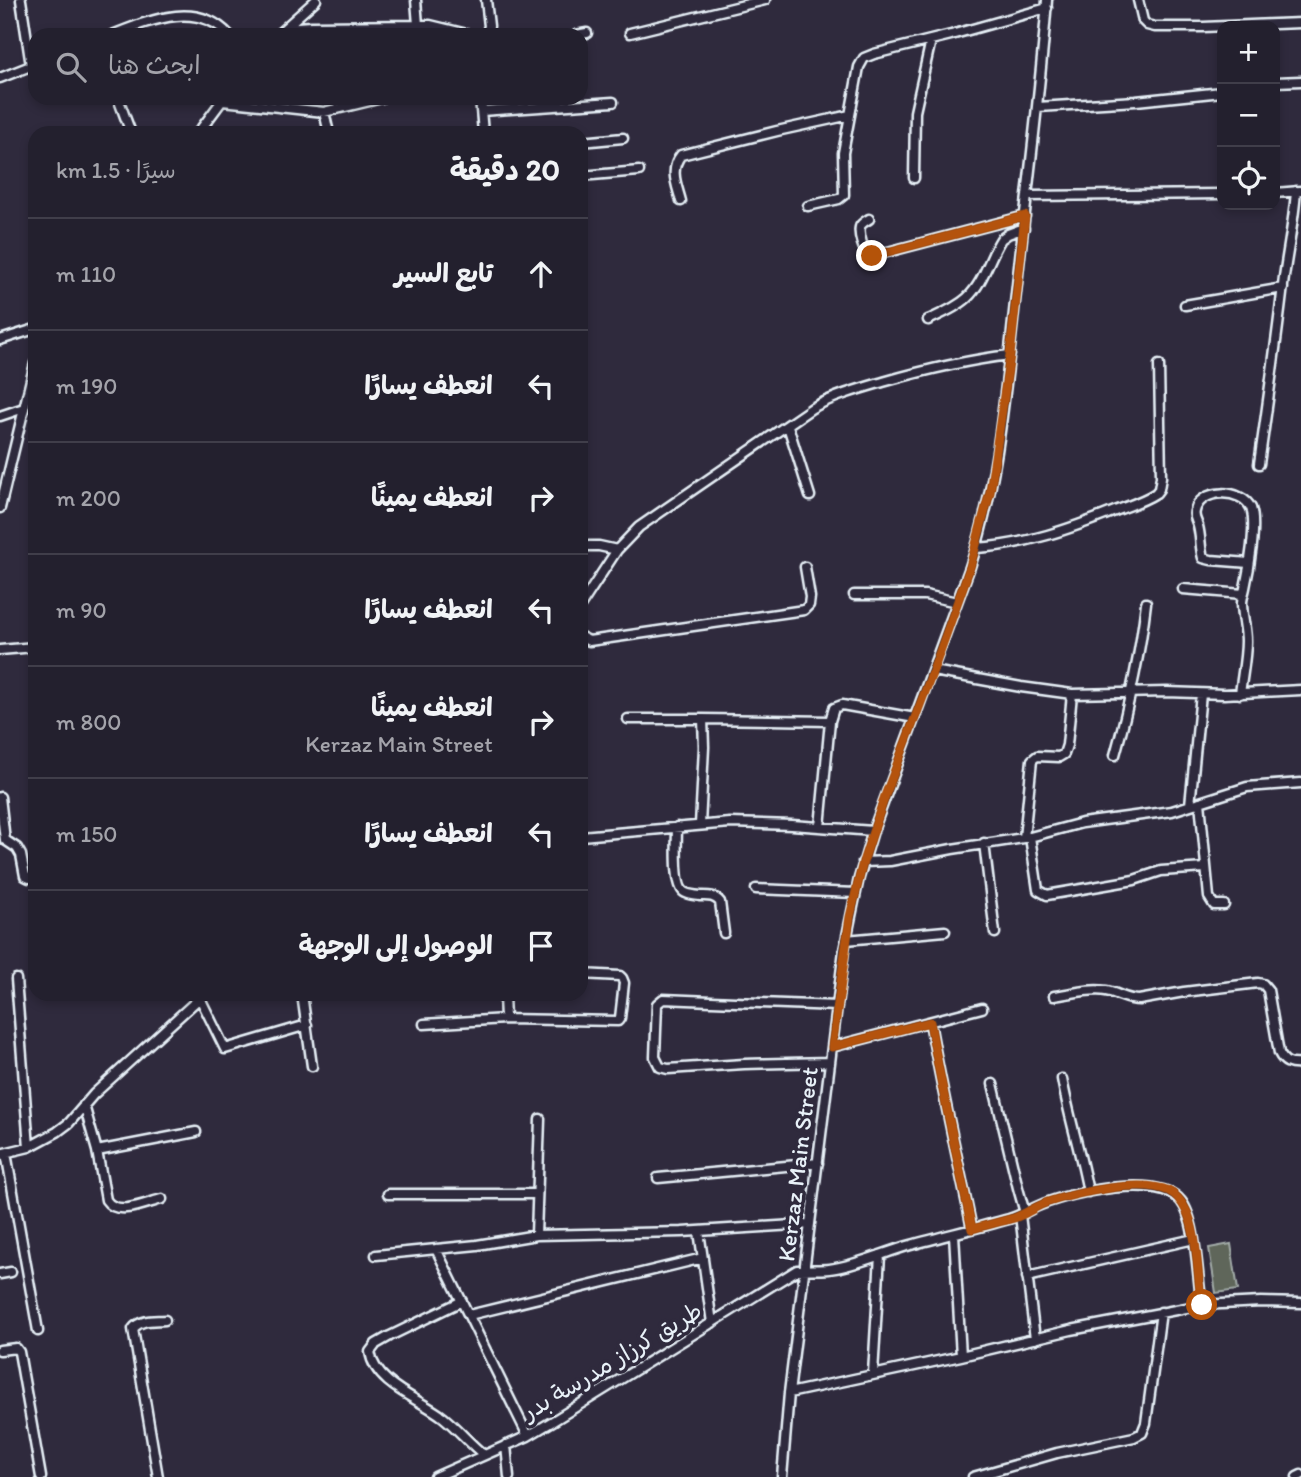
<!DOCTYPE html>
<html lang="ar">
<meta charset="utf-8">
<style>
:root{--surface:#23202e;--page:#2f2d3a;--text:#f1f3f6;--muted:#a3a3aa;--line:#403e4a}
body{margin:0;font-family:Itim,"Playpen Sans Arabic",sans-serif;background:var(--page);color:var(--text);direction:rtl}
.controls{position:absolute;right:21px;top:21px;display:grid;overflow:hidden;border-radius:14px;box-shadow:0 4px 10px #0003}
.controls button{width:63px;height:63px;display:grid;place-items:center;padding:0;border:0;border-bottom:2px solid var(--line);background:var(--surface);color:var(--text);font:35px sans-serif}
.stop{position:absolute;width:21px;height:21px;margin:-16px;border:5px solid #b45309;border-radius:50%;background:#fff}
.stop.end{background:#b45309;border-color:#fff;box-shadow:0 2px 7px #0008}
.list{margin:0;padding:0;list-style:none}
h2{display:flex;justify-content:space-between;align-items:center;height:91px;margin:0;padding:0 28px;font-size:30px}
h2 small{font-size:23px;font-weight:400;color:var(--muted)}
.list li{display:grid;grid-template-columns:46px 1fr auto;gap:21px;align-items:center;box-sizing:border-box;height:112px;padding:0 28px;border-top:2px solid var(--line)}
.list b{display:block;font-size:26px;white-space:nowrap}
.list p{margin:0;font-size:23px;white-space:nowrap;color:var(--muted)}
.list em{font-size:23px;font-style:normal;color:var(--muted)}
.icon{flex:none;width:38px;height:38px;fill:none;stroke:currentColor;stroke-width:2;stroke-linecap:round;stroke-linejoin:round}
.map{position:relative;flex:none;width:1301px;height:1477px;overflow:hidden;direction:ltr}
.search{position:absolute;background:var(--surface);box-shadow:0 4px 10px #0003;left:28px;top:28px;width:560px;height:77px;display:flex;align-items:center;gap:18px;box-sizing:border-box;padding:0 24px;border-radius:21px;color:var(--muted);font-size:26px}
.panel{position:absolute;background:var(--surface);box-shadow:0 4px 10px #0003;left:28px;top:126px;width:560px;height:875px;border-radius:21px;direction:rtl}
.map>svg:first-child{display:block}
.green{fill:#5e665a;stroke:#a3aca9;stroke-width:2}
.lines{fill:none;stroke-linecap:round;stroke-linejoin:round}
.minor-casing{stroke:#e8f1f8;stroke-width:13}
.minor{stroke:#2f2a3d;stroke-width:8}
.route{stroke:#b45309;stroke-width:9}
.labels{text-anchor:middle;stroke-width:7;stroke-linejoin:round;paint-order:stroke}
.street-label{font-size:24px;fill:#e8f1f8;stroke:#2f2a3d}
</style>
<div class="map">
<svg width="1301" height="1477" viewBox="0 0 1301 1477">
<rect width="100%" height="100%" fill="#2f2a3d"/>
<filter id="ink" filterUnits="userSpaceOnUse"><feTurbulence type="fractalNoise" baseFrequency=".0143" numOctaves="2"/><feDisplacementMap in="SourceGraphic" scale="14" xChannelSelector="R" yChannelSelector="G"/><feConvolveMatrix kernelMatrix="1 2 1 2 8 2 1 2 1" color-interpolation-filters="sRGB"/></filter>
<g filter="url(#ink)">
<path class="green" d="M1231,1244L1238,1290L1216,1293L1209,1248Z"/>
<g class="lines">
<defs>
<path id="minor" d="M21,0L31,66
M416,0L418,25H430L471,35
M486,0L489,26L486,35
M1138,0L1143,21L1147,25L1155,27H1203L1301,23
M286,28L311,26L418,25
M630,33L765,0
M112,35C151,20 197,0 229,35
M277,35L316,0
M576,35L587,33
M0,78L33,65
M1275,82L1301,81
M118,98L131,133
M480,98L483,133
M223,101L324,112L382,98
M1038,107L1136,101L1222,92
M481,111L613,102
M324,112L329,133
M198,133L224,98
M581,142L623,138
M581,176L639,171
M914,178L915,112L931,40
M1275,193L1300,191
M1028,196L1222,194
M681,201C677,185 669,170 681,155L777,131L850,115
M808,206L839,199L844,195L843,153L859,67L864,58L874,54L951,35L1047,8
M869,219C866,221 861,223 860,227C858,235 864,251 868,256H872L1025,216
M1185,305L1283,288
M928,320C941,314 956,308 967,298C984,282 989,258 1001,239L1008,234L1024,228
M0,340L35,329
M0,416L24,408
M788,426L810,496
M1259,464C1268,401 1277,339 1284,277C1288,248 1294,220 1296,191
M0,508L35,363
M581,546H599L617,550
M976,548C1025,545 1070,529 1115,511C1128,506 1144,501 1156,493L1159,489L1161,477L1159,365
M1183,589L1243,594
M854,595H925L957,602
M581,605L617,550L639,527L812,408C834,396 859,389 883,382C925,370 967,360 1010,355
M581,637L589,641L804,610L809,605L810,597L805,567
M0,650L35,647
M933,671L1021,687L1072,694L1167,692L1224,694L1301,690
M1240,694C1242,676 1246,658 1246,641C1246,628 1242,616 1242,603C1242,598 1244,593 1245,588C1249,570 1257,524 1251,508C1242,488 1200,488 1195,511C1193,517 1197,521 1198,526C1201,537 1200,548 1203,558L1211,560L1249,563
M628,719H703L704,747L700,825
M703,719L830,721
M1115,755C1129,705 1140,655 1146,603
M0,797L5,840L17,848L21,855L25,876L29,878L35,877
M1200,802L1209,897L1214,905H1224
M1190,805L1201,694
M677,827C677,840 674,885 684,892C688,895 694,895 700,896C708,896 714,895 720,902L724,933
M820,827L830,721L834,708L842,705L915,718
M581,836L730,823L792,825L873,831
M1030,837L1038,890L1047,895L1134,880L1161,871L1205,868
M1024,838L1032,760L1037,756L1059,757L1064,754L1067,745L1072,694
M984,843L995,933
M863,862L890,861L952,849L1030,837L1082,823L1172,811L1247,787L1301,783
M756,889L856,893
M846,940L945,931
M16,979L29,1147
M302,994L312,1066
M504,994L505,1019
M1054,996C1070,994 1090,988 1106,991C1117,993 1127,1000 1139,1000L1184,992L1258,983L1263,984L1268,990L1279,1053C1284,1063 1290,1065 1301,1064
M200,998L225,1049L307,1025
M930,1022C942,1091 958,1160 972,1229
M424,1024L505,1019L618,1021L620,1018L624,983L622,978L620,976L581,974
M832,1047L982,1008
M830,1062L744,1064L668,1069L660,1067L655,1057L657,1004L663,999L837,1006
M1062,1079C1069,1117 1081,1154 1088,1192
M993,1084L1018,1188L1025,1213
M84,1105L97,1151L106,1200C117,1217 146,1203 162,1199
M97,1151L196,1132
M6,1153L38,1331
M0,1154L29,1147L57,1132L69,1123L94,1094L204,994
M658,1178L818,1163
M388,1194H537
M1020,1215L1035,1339
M699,1231L712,1323
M954,1234L961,1356
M536,1235L540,1119
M436,1249L528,1436
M376,1255L477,1245L536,1235L682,1232L810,1224
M0,1274L11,1272
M1027,1277L1194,1239
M462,1301L390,1336L376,1344L370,1352C375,1385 420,1399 443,1417C458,1429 469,1443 484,1455
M469,1315L703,1258
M0,1350L16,1348L19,1352L41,1477
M873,1374L880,1255
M789,1393L961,1356L1071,1330L1202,1305L1261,1302L1301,1303
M506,1445L509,1477
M158,1477L133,1329C140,1319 154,1321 165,1320
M435,1477L528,1436L553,1421L797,1270C808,1269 819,1270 829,1269C856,1266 885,1252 911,1245C944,1236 977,1228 1009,1219C1022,1215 1032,1208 1043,1204C1073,1192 1159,1173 1181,1201C1197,1221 1197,1278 1202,1305
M782,1477L789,1393L844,950L859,878L873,831L970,567C1000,476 1006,380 1017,285C1027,190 1040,95 1047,0
M973,1477L1057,1453L1134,1437L1142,1433L1146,1423L1161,1312
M1297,1477L1301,1475"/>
</defs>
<use href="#minor" class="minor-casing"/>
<use href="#minor" class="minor"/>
</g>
</g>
<g class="lines" filter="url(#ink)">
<path class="route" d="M872,256L1025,216L1010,355L990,492L970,567L933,671L885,796L863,862L850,917L832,1047L930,1022C942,1091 958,1160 972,1229C986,1225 1000,1222 1014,1218C1026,1214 1036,1206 1048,1202C1076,1193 1141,1178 1169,1191C1177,1195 1182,1202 1186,1210C1198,1232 1197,1278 1202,1305"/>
</g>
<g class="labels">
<g class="street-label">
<text transform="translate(798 1164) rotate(-83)" y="8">Kerzaz Main Street</text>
<text transform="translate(612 1361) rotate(-31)" y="8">طريق كرزاز مدرسة بدر</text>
</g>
</g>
</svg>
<div class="controls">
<button>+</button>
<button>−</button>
<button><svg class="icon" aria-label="locate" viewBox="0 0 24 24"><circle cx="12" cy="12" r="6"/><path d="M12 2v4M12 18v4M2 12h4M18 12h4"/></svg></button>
</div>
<div class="stop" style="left:1202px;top:1305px"></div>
<div class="stop end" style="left:872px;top:256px"></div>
<div class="search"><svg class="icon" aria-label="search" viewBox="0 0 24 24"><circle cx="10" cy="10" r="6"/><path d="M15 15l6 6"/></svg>ابحث هنا</div>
<section class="panel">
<h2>20 دقيقة<small>سيرًا · 1.5 km</small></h2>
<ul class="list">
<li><svg class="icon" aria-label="ahead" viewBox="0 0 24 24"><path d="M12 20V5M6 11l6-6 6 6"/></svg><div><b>تابع السير</b></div><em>110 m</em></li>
<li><svg class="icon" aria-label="left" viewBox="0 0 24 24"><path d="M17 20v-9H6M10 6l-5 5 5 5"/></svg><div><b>انعطف يسارًا</b></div><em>190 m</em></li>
<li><svg class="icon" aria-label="right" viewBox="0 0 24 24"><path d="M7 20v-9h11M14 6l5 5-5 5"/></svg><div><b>انعطف يمينًا</b></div><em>200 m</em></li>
<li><svg class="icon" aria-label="left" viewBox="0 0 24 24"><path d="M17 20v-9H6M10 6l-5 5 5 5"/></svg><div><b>انعطف يسارًا</b></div><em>90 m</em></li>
<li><svg class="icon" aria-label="right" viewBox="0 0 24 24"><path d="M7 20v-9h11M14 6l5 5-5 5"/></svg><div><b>انعطف يمينًا</b><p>Kerzaz Main Street</p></div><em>800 m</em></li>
<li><svg class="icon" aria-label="left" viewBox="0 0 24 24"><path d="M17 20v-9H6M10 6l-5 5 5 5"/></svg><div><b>انعطف يسارًا</b></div><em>150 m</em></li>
<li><svg class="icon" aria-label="arrive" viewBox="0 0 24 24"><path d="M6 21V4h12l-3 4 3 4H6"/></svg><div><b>الوصول إلى الوجهة</b></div></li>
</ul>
</section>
</div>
